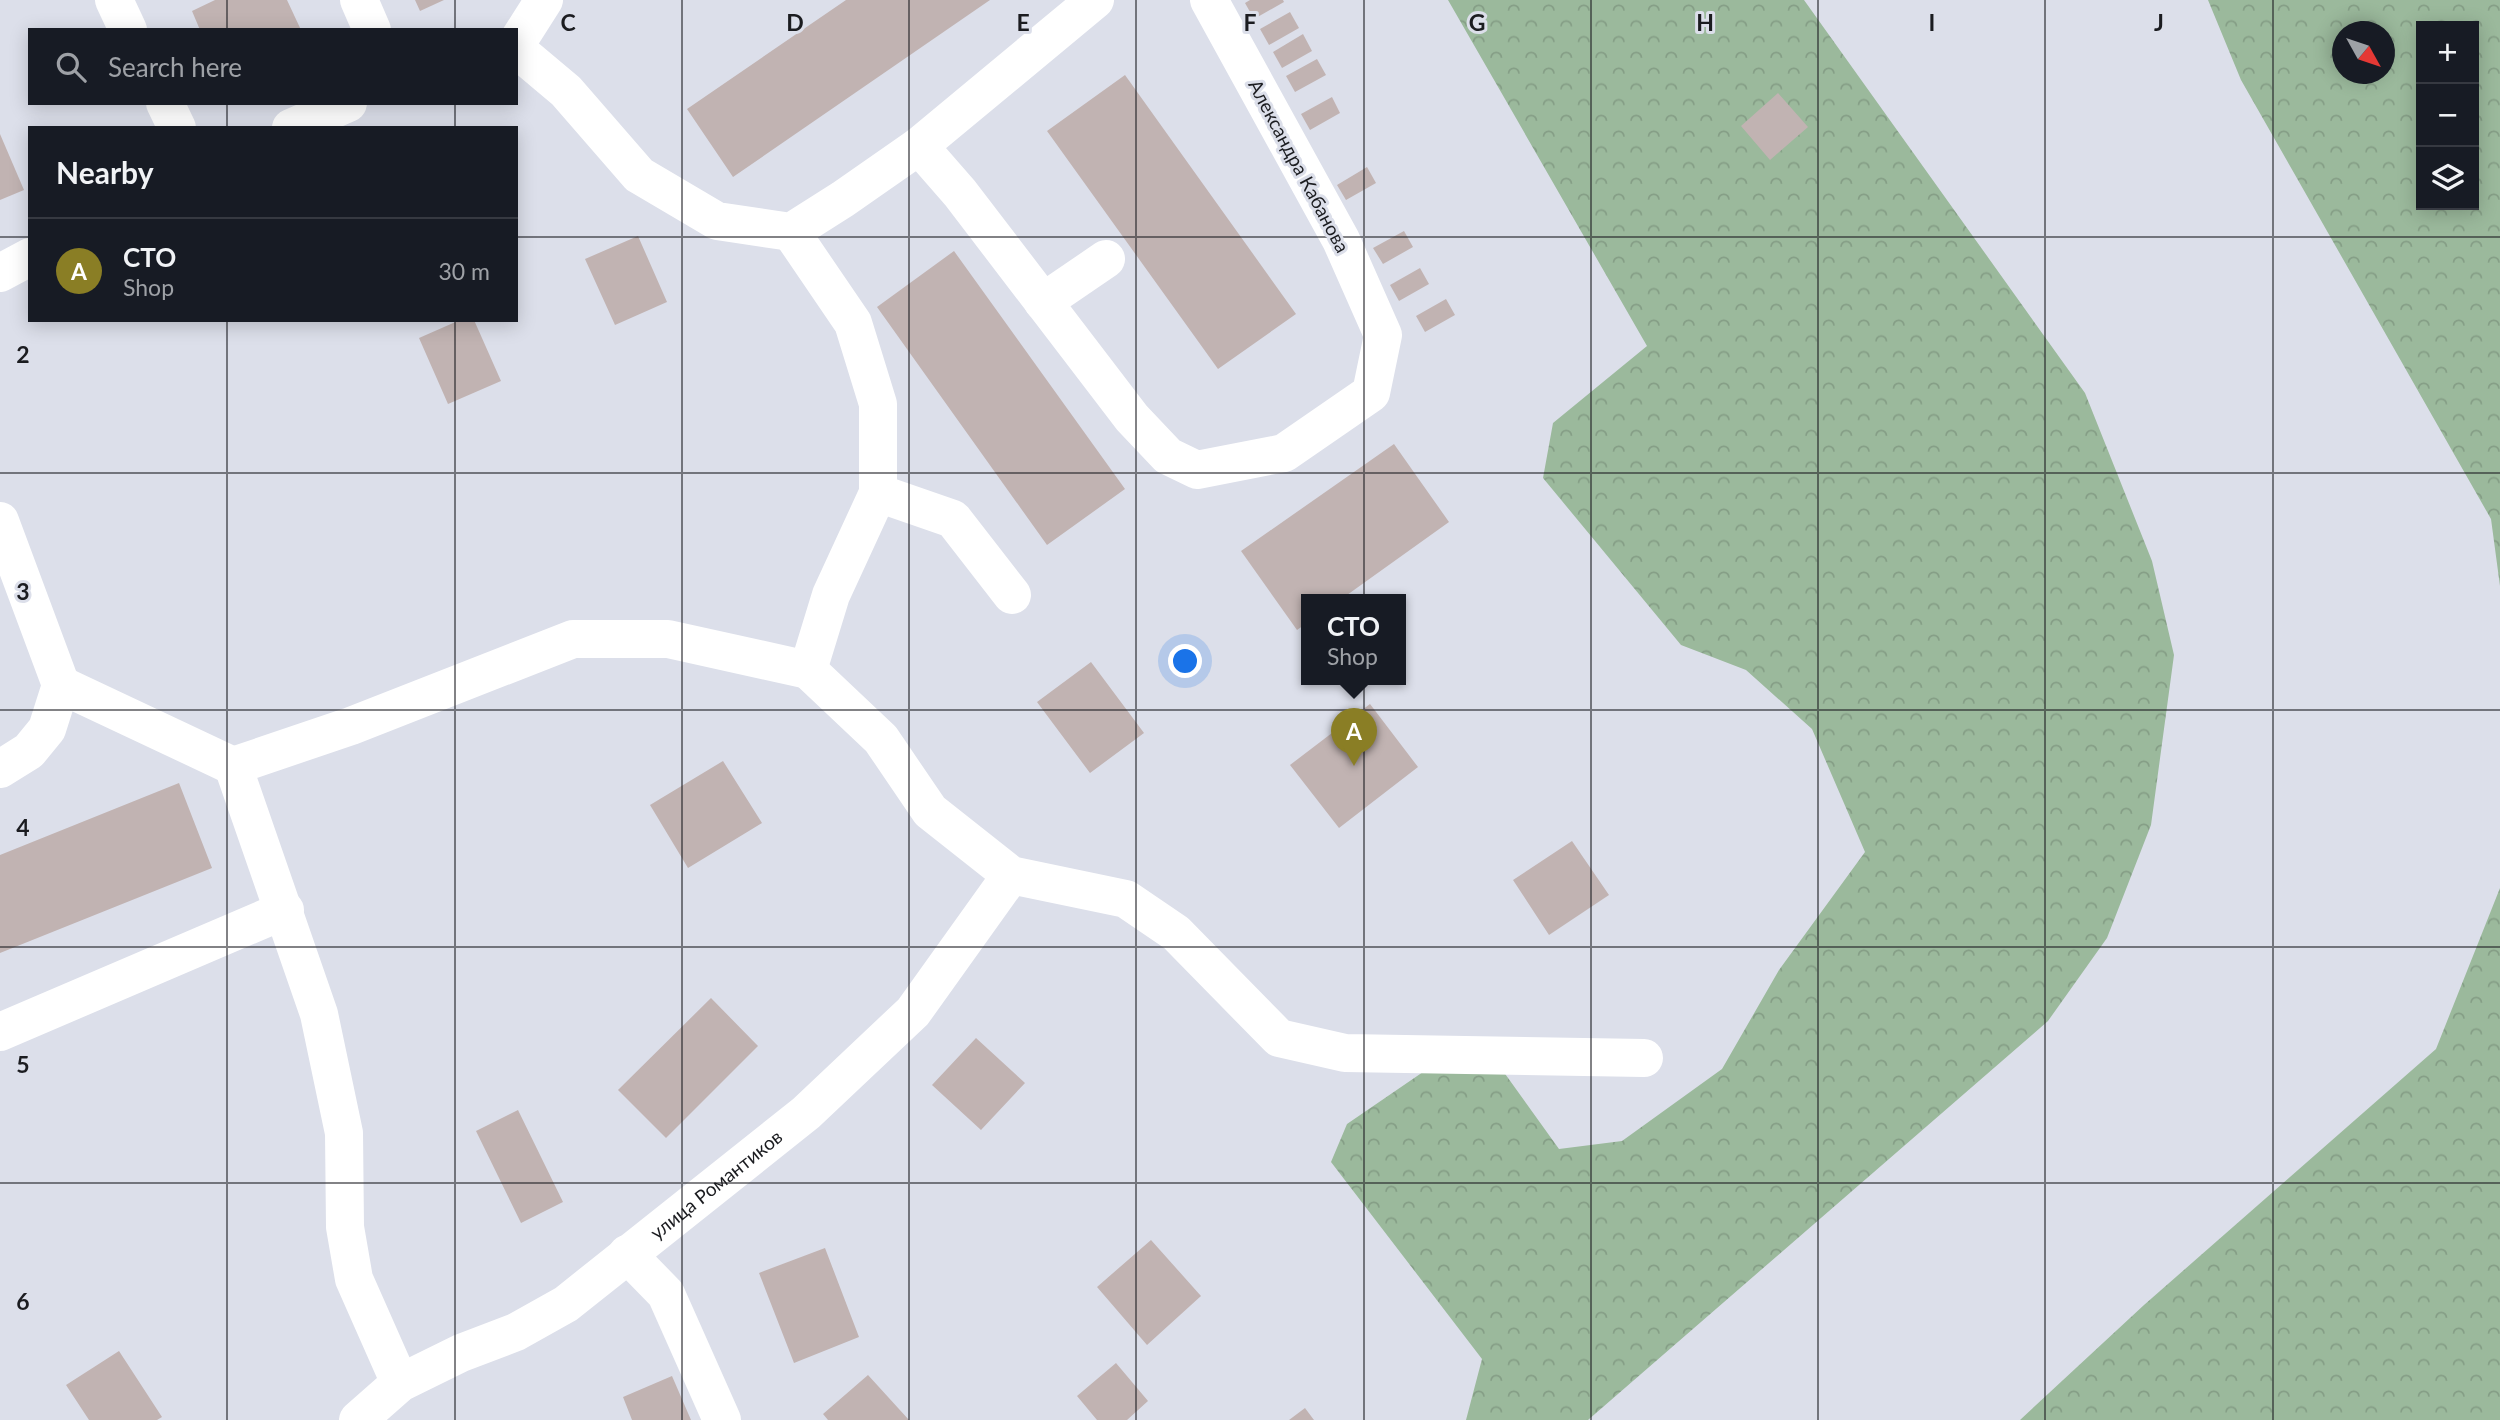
<!DOCTYPE html>
<meta charset="utf-8">
<style>
:root{--surface:#171b24;--page:#20242c;--text:#f1f3f6;--muted:#9ea1a6;--line:#363941;--accent:#8a7e25}
body{margin:0;font-family:Lato,sans-serif;background:var(--page);color:var(--text)}
.controls{position:absolute;right:21px;top:21px;display:grid;overflow:hidden;border-radius:0px;box-shadow:0 4px 18px #0003}
.controls button{width:63px;height:63px;display:grid;place-items:center;padding:0;border:0;border-bottom:2px solid var(--line);background:var(--surface);color:var(--text);font:35px sans-serif}
.compass{position:absolute;left:2332px;top:21px;width:63px;height:63px;border-radius:50%;background:var(--surface);box-shadow:0 4px 18px #0003;rotate:130deg}
.you{position:absolute;left:1186px;top:662px;width:24px;height:24px;margin:-18px;border:5px solid #fff;border-radius:50%;background:#1a73e8;box-shadow:0 0 0 10px #1a73e833}
.badge{display:grid;place-items:center;width:46px;height:46px;border-radius:50%;background:var(--accent);color:#fff;font-size:23px;font-weight:700}
.pin{position:absolute;translate:-50% -58px;filter:drop-shadow(0 2px 4px #0008)}
.pin::after{content:'';position:absolute;top:37px;width:24px;height:21px;background:inherit;clip-path:polygon(0 0,100% 0,50% 100%)}
.popup{position:absolute;left:1301px;top:594px;width:105px;height:91px;box-sizing:border-box;display:grid;place-content:center;border-radius:0px;background:var(--surface);filter:drop-shadow(0 2px 5px #0005);font-size:23px;white-space:nowrap;color:var(--muted)}
.popup b{font-size:26px;color:var(--text)}
.popup::after{content:'';position:absolute;left:50%;top:100%;margin-left:-14px;border:14px solid transparent;border-top-color:var(--surface)}
.list{margin:0;padding:0;list-style:none}
h2{display:flex;justify-content:space-between;align-items:center;height:91px;margin:0;padding:0 28px;font-size:30px}
h2 small{font-size:23px;font-weight:400;color:var(--muted)}
.list li{display:grid;grid-template-columns:46px 1fr auto;gap:21px;align-items:center;box-sizing:border-box;height:105px;padding:0 28px;border-top:2px solid var(--line)}
.list b{display:block;font-size:26px;white-space:nowrap}
.list p{margin:0;font-size:23px;white-space:nowrap;color:var(--muted)}
.list em{font-size:23px;font-style:normal;color:var(--muted)}
.icon{flex:none;width:38px;height:38px;fill:none;stroke:currentColor;stroke-width:2;stroke-linecap:round;stroke-linejoin:round}
.map{position:relative;flex:none;width:2500px;height:1420px;overflow:hidden}
.search{position:absolute;background:var(--surface);box-shadow:0 4px 18px #0003;left:28px;top:28px;width:490px;height:77px;display:flex;align-items:center;gap:18px;box-sizing:border-box;padding:0 24px;border-radius:0px;color:var(--muted);font-size:26px}
.panel{position:absolute;background:var(--surface);box-shadow:0 4px 18px #0003;left:28px;top:126px;width:490px;height:196px;border-radius:0px}
.map>svg:first-child{display:block}
.forest{fill:url(#forest-crowns);fill-rule:evenodd}
.building{fill:#c1b3b2}
.lines{fill:none;stroke-linecap:round;stroke-linejoin:round}
.minor{stroke:#fff;stroke-width:38}
.grid{fill:none;stroke:#1b1c20;stroke-width:2;stroke-opacity:0.55}
.labels{text-anchor:middle;stroke-width:6;stroke-linejoin:round;paint-order:stroke}
.street-label{font-size:19px;fill:#1b1c20;stroke:#dcdfea}
.grid-label{font-size:23px;text-anchor:middle;font-weight:bold;fill:#1b1c20;stroke:#dcdfea;stroke-width:6;stroke-linejoin:round;paint-order:stroke}
</style>
<div class="map">
<svg width="2500" height="1420" viewBox="0 0 2500 1420">
<defs>
<pattern id="forest-crowns" width="20" height="18" patternUnits="userSpaceOnUse" patternTransform="scale(1.75)"><rect width="20" height="18" fill="#9bb99c"/><path d="M2 6a3 3 0 1 1 6 0M12 15a3 3 0 1 1 6 0" fill="none" stroke="#859e86"/></pattern>
</defs>
<rect width="100%" height="100%" fill="#dcdfea"/>
<path class="forest" d="M1448,0H1804L2085,393L2152,561L2174,655L2151,825L2107,938L2048,1021L1588,1420H1466L1482,1359L1331,1162L1347,1124L1423,1072L1498,1064L1559,1149L1622,1141L1722,1069L1779,970L1865,852L1812,729L1746,670L1681,645L1543,478L1553,423L1647,346Z
M2208,0H2500V586L2491,519L2241,80ZM2421,26H2474V205H2421ZM2342,32H2384V74H2342Z
M2500,888V1420H2020L2144,1305L2436,1049Z"/>
<path class="building" d="M215,0H287L301,30H200L192,11Z
M415,0H444L420,11Z
M846,0H990L733,177L687,109Z
M1250,0H1283L1284,2L1254,19L1245,3Z
M1290,12L1299,28L1269,45L1260,29Z
M1303,34L1312,51L1282,68L1273,52Z
M1317,59L1326,75L1295,92L1286,76Z
M1125,75L1296,314L1218,369L1047,131Z
M1778,93L1808,127L1770,160L1741,126Z
M1332,97L1340,113L1310,130L1301,114Z
M0,134L24,190L0,200Z
M1367,167L1376,183L1346,200L1337,185Z
M1404,231L1413,247L1383,264L1373,248Z
M638,236L667,302L615,325L585,259Z
M954,251L1125,489L1047,545L877,307Z
M1420,268L1429,284L1399,301L1390,285Z
M1446,299L1455,315L1425,332L1416,316Z
M460,320H474L501,381L448,404L419,338Z
M1394,444L1449,522L1340,600H1307V623L1297,630L1241,551Z
M1091,662L1144,733L1090,773L1037,702Z
M1370,704L1418,767L1339,828L1290,765Z
M723,761L762,823L688,868L650,805Z
M179,783L212,868L0,953V855Z
M1572,841L1609,895L1549,935L1513,880Z
M711,998L758,1046L666,1138L618,1090Z
M976,1038L1025,1083L981,1130L932,1085Z
M518,1110L563,1202L521,1223L476,1131Z
M1151,1240L1201,1296L1147,1345L1097,1287Z
M825,1248L859,1337L794,1363L759,1273Z
M119,1351L162,1417L157,1420H89L66,1385Z
M1116,1363L1148,1401L1127,1420H1097L1077,1396Z
M868,1375L909,1420H828L823,1414Z
M672,1376L691,1420H632L623,1397Z
M1305,1408L1314,1420H1289Z"/>
<g class="lines">
<g class="minor">
<path d="M114,0L128,30"/>
<path d="M359,0L372,30"/>
<path d="M516,44L544,0"/>
<path d="M516,49L566,91L639,175L717,221L791,232L843,199L919,146L960,193L1132,418L1168,456L1197,470L1284,453L1371,393L1383,335L1341,240L1209,0"/>
<path d="M165,103L177,128"/>
<path d="M291,128L348,103"/>
<path d="M919,146L1095,0"/>
<path d="M0,273L30,257"/>
<path d="M1043,302L1106,259"/>
<path d="M878,493L953,519L1012,595"/>
<path d="M0,521L61,685"/>
<path d="M808,670L881,739L930,811L1011,875L1126,899L1176,933L1279,1038L1345,1053L1644,1058"/>
<path d="M0,769L29,751L47,729L61,685L233,766"/>
<path d="M0,1032L285,910"/>
<path d="M627,1254L666,1294L722,1420"/>
<path d="M400,1383L354,1279L345,1227L344,1133L319,1014L233,766L351,726L573,639H668L808,670L831,595L878,493V404L853,323L791,232"/>
<path id="s1" d="M358,1420L400,1383L461,1353L516,1332L566,1304L806,1113L913,1012L1011,875"/>
</g>
</g>
<path class="grid" d="M227,0V30M455,0V30M682,0V1420M909,0V1420M1136,0V1420M1364,0V1420M1591,0V1420M1818,0V1420M2045,0V1420M2273,0V1420M227,103V128M455,103V128M0,237H30M516,237H2500M227,320V1420M455,320V1420M0,473H2500M0,710H2500M0,947H2500M0,1183H2500"/>
<g class="labels">
<g class="street-label">
<text transform="translate(1299 166) rotate(62)" y="7">Александра Кабанова</text>
<text dy="7" stroke="none"><textPath href="#s1" startOffset="432">улица Романтиков</textPath></text>
</g>
</g>
<g class="grid-label">
<text x="568" y="31">C</text>
<text x="795" y="31">D</text>
<text x="1023" y="31">E</text>
<text x="1250" y="31">F</text>
<text x="1477" y="31">G</text>
<text x="1705" y="31">H</text>
<text x="1932" y="31">I</text>
<text x="2159" y="31">J</text>
<text x="23" y="363">2</text>
<text x="23" y="600">3</text>
<text x="23" y="836">4</text>
<text x="23" y="1073">5</text>
<text x="23" y="1310">6</text>
</g>
</svg>
<div class="controls">
<button>+</button>
<button>−</button>
<button><svg class="icon" aria-label="layers" viewBox="0 0 24 24"><path d="M12 4l9 5-9 5-9-5zM3 14l9 5 9-5"/></svg></button>
</div>
<svg class="compass" viewBox="-18 -18 36 36"><path d="M0-13l5 13h-10z" fill="#e53935"/><path d="M0 13l5-13h-10z" fill="#9ea1a6"/></svg>
<div class="you"></div>
<div class="pin badge" style="left:1354px;top:766px">A</div>
<div class="popup"><b>СТО</b>Shop</div>
<div class="search"><svg class="icon" aria-label="search" viewBox="0 0 24 24"><circle cx="10" cy="10" r="6"/><path d="M15 15l6 6"/></svg>Search here</div>
<section class="panel">
<h2>Nearby<small></small></h2>
<ul class="list">
<li><span class="badge">A</span><div><b>СТО</b><p>Shop</p></div><em>30 m</em></li>
</ul>
</section>
</div>
